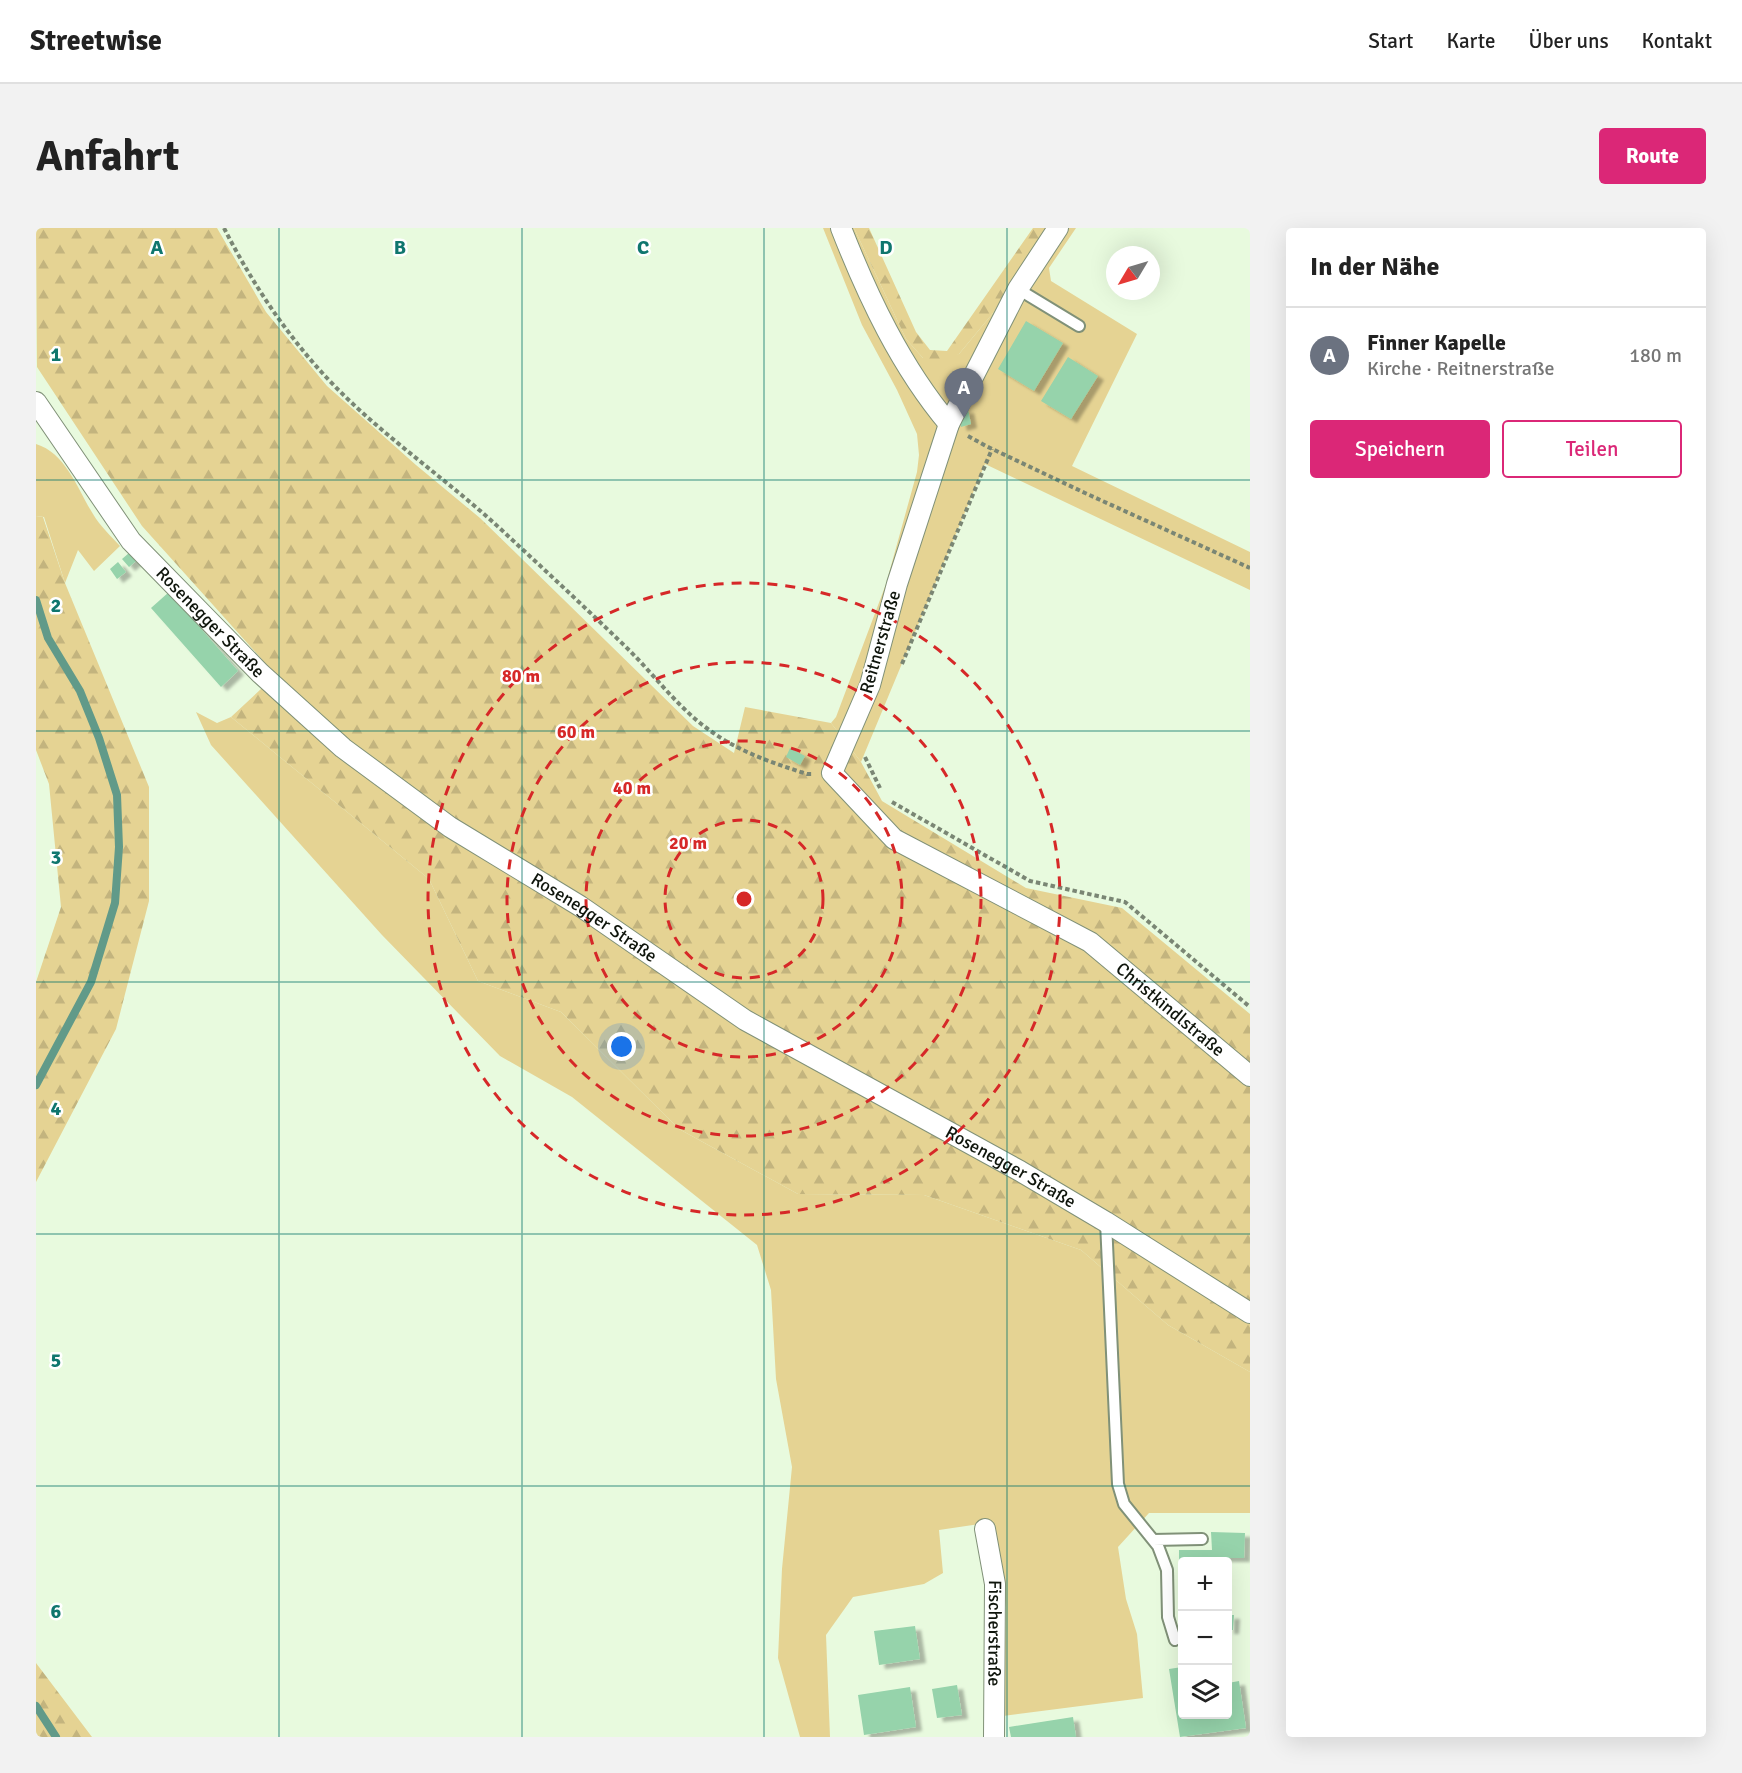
<!DOCTYPE html>
<html lang="de">
<meta charset="utf-8">
<style>
:root{--surface:#fff;--page:#f2f2f2;--text:#222;--muted:#767676;--line:#e0e0e0;--accent:#db2777}
body{margin:0;font-family:Signika,sans-serif;background:var(--page);color:var(--text)}
.controls{position:absolute;right:18px;bottom:18px;display:grid;overflow:hidden;border-radius:6px;box-shadow:0 6px 24px #0002}
.controls button{width:54px;height:54px;display:grid;place-items:center;padding:0;border:0;border-bottom:2px solid var(--line);background:var(--surface);color:var(--text);font:30px sans-serif}
.compass{position:absolute;left:1070px;top:18px;width:54px;height:54px;border-radius:50%;background:var(--surface);box-shadow:0 6px 24px #0002;rotate:232deg}
.you{position:absolute;left:586px;top:819px;width:21px;height:21px;margin:-15px;border:4px solid #fff;border-radius:50%;background:#1a73e8;box-shadow:0 0 0 9px #1a73e833}
.badge{display:grid;place-items:center;width:39px;height:39px;border-radius:50%;background:var(--accent);color:#fff;font-size:20px;font-weight:700}
.pin{position:absolute;translate:-50% -50px;filter:drop-shadow(0 2px 3px #0008)}
.pin::after{content:'';position:absolute;top:32px;width:21px;height:18px;background:inherit;clip-path:polygon(0 0,100% 0,50% 100%)}
.list{margin:0;padding:0;list-style:none}
h2{display:flex;justify-content:space-between;align-items:center;height:78px;margin:0;padding:0 24px;font-size:26px}
h2 small{font-size:20px;font-weight:400;color:var(--muted)}
.list li{display:grid;grid-template-columns:39px 1fr auto;gap:18px;align-items:center;box-sizing:border-box;height:96px;padding:0 24px;border-top:2px solid var(--line)}
.list b{display:block;font-size:22px;white-space:nowrap}
.list p{margin:0;font-size:20px;white-space:nowrap;color:var(--muted)}
.list em{font-size:20px;font-style:normal;color:var(--muted)}
.actions{display:flex;gap:12px;padding:18px 24px}
.actions a{flex:1;padding:14px 0;border:2px solid var(--accent);border-radius:6px;text-align:center;font-size:21px;color:var(--accent)}
.actions .main{background:var(--accent);color:#fff}
.icon{flex:none;width:33px;height:33px;fill:none;stroke:currentColor;stroke-width:2;stroke-linecap:round;stroke-linejoin:round}
.map{position:relative;flex:none;width:1214px;height:1509px;overflow:hidden;border-radius:6px}
header{display:flex;align-items:center;gap:36px;box-sizing:border-box;height:84px;padding:0 30px;background:var(--surface);border-bottom:2px solid var(--line)}
header strong{font-size:28px}
nav{display:flex;gap:33px;margin-inline-start:auto;font-size:21px}
.intro{display:flex;align-items:center;justify-content:space-between;box-sizing:border-box;height:144px;padding:0 36px}
h1{margin:0;font-size:42px}
.button{padding:15px 27px;border-radius:6px;background:var(--accent);color:#fff;font-size:21px;font-weight:700}
main{display:flex;gap:36px;padding:0 36px}
aside{flex:1;background:var(--surface);border-radius:6px;box-shadow:0 6px 24px #0002}
.map>svg:first-child{display:block}
.green{fill:#e5d393}
.forest{fill:url(#forest-firs)}
.lines{fill:none;stroke-linecap:round;stroke-linejoin:round}
.stream{stroke:#619a89;stroke-width:8}
.building{fill:#96d3ab;filter:url(#shadow)}
.service-casing{stroke:#809178;stroke-width:14}
.minor-casing{stroke:#809178;stroke-width:22}
.path{stroke:#7a8674;stroke-width:4;stroke-dasharray:4.5 3;stroke-linecap:butt}
.service{stroke:#fff;stroke-width:10}
.minor{stroke:#fff;stroke-width:20}
.grid{fill:none;stroke:#0f766e;stroke-width:1.5;stroke-opacity:0.55}
.ring{fill:none;stroke:#d62828;stroke-width:3;stroke-dasharray:10 8}
.labels{text-anchor:middle;stroke-width:5;stroke-linejoin:round;paint-order:stroke}
.street-label{font-size:18px;fill:#0f150c;stroke:#fff}
.grid-label{font-size:20px;text-anchor:middle;font-weight:bold;fill:#0f766e;stroke:#fff;stroke-width:5;stroke-linejoin:round;paint-order:stroke}
.centre{fill:#d62828;stroke:#fff;stroke-width:3}
.ring-label{font-size:18px;text-anchor:middle;font-weight:bold;fill:#d62828;stroke:#fff;stroke-width:5;stroke-linejoin:round;paint-order:stroke}
</style>
<header>
<strong>Streetwise</strong>
<nav><a>Start</a><a>Karte</a><a>Über uns</a><a>Kontakt</a></nav>
</header>
<div class="intro"><h1>Anfahrt</h1><a class="button">Route</a></div>
<main>
<div class="map">
<svg width="1214" height="1509" viewBox="0 0 1214 1509">
<defs>
<pattern id="forest-firs" width="22" height="20" patternUnits="userSpaceOnUse" patternTransform="scale(1.5)"><rect width="22" height="20" fill="#e5d393"/><path d="M5 1l3.5 6h-7zM16 11l3.5 6h-7z" fill="#c3b47e"/></pattern>
<filter id="shadow"><feDropShadow dx="6" dy="4" stdDeviation="1.5" flood-color="#0004"/></filter>
</defs>
<rect width="100%" height="100%" fill="#e8fade"/>
<path class="green" d="M787,0H818L870,111L887,130L923,126L957,85L1011,0H1040L1013,40L1015,53L1101,106L1036,238L1214,324V362L949,236L825,534L795,495L800,489L850,356L881,244L883,227L881,206L861,162L826,97Z
M0,216C30,225 42,262 57,286C64,298 75,308 84,318L58,343L42,322L29,355L8,289L0,288Z
M160,484L181,495L195,489L393,651L442,753L525,784L643,901L762,966L888,967L1045,1022L1132,1097L1214,1144V1285H1113L1082,1319L1090,1371L1101,1406L1107,1470L967,1488L970,1379L957,1294L903,1302L907,1345L888,1356L817,1369L790,1407L794,1509H764L742,1430L746,1341L756,1239L740,1151L735,1062L721,1017L536,869L464,828L346,707L175,517Z"/>
<path class="forest" d="M0,0H181L230,84L291,158L380,237L444,290L657,498L698,525L709,479L795,495L825,534L846,573L990,660L1086,680L1214,786V1144L1132,1097L1045,1022L888,967L762,966L643,901L525,784L442,753L393,651L195,489L240,447L106,298L1,139Z
M818,0H833L880,104L894,122L911,123L997,0H1011L957,85L923,126L903,135L887,130L870,111Z
M0,288L7,289L29,355L113,559V673L80,801L0,954V754L25,679L13,556L0,522Z
M0,1435L56,1509H0Z"/>
<g class="lines">
<path class="stream" d="M0,372L12,410L44,463L63,510L81,567L83,619L79,675L55,754L0,857
M0,1478L20,1509"/>
</g>
<path class="building" d="M990,93L1027,115L998,163L962,141Z
M1032,129L1062,148L1035,191L1005,173Z
M932,181L935,196L925,199L922,184Z
M93,325L100,333L93,339L86,331Z
M82,334L90,344L81,351L74,341Z
M133,364L202,443L185,459L115,380Z
M754,520L769,528L764,537L750,529Z
M1175,1304L1209,1305L1208,1330H1187V1334H1146V1387H1143V1322H1176Z
M1192,1387H1198L1197,1402H1192Z
M879,1398L884,1431L843,1437L838,1403Z
M1146,1439V1486H1192V1455L1203,1453L1210,1500L1144,1509L1133,1441Z
M921,1457L926,1487L901,1490L896,1461Z
M874,1459L880,1499L828,1507L822,1467Z
M1037,1489L1040,1509H975L973,1499Z"/>
<g class="lines">
<defs>
<path id="service" d="M982,61L1043,98
M1070,994L1082,1256L1088,1276L1122,1318L1131,1342L1132,1389L1139,1412
M1117,1312L1166,1311"/>
<g id="minor">
<path d="M805,0C832,69 865,139 913,196"/>
<path id="s1" d="M1022,0L982,61L913,196L861,356L834,457L796,545L858,611L1054,714L1214,848"/>
<path id="s2" d="M0,174L95,313L224,445L307,520L414,599L544,678L709,792L984,943L1070,994L1214,1085"/>
<path id="s3" d="M949,1301L959,1356L958,1509"/>
</g>
</defs>
<use href="#service" class="service-casing"/>
<use href="#minor" class="minor-casing"/>
<path class="path" d="M188,0C215,53 249,105 290,149C345,208 413,252 471,307C512,345 553,383 593,422C620,449 644,482 676,504C706,525 737,535 771,546H776
M932,208L950,218L1049,265L1214,340
M866,436L956,221
M829,529L844,560
M856,574L994,653L1089,674L1214,779"/>
<use href="#service" class="service"/>
<use href="#minor" class="minor"/>
</g>
<path class="grid" d="M243,0V1509M486,0V1509M728,0V1509M971,0V1509M0,252H1214M0,503H1214M0,754H1214M0,1006H1214M0,1258H1214"/>
<g class="ring">
<circle cx="708" cy="671" r="79"/>
<circle cx="708" cy="671" r="158"/>
<circle cx="708" cy="671" r="237"/>
<circle cx="708" cy="671" r="316"/>
</g>
<g class="labels">
<g class="street-label">
<text dy="6" stroke="none"><textPath href="#s2" startOffset="282">Rosenegger Straße</textPath></text>
<text transform="translate(844 414) rotate(-74)" y="6">Reitnerstraße</text>
<text dy="6" stroke="none"><textPath href="#s2" startOffset="768">Rosenegger Straße</textPath></text>
<text dy="6" stroke="none"><textPath href="#s1" startOffset="1010">Christkindlstraße</textPath></text>
<text dy="6" stroke="none"><textPath href="#s2" startOffset="1254">Rosenegger Straße</textPath></text>
<text dy="6" stroke="none"><textPath href="#s3" startOffset="105">Fischerstraße</textPath></text>
</g>
</g>
<g class="grid-label">
<text x="121" y="26">A</text>
<text x="364" y="26">B</text>
<text x="607" y="26">C</text>
<text x="850" y="26">D</text>
<text x="20" y="133">1</text>
<text x="20" y="384">2</text>
<text x="20" y="636">3</text>
<text x="20" y="887">4</text>
<text x="20" y="1139">5</text>
<text x="20" y="1390">6</text>
</g>
<circle cx="708" cy="671" r="9" class="centre"/>
<g class="ring-label">
<text x="485" y="454">80 m</text>
<text x="540" y="510">60 m</text>
<text x="596" y="566">40 m</text>
<text x="652" y="621">20 m</text>
</g>
</svg>
<div class="controls">
<button>+</button>
<button>−</button>
<button><svg class="icon" aria-label="layers" viewBox="0 0 24 24"><path d="M12 4l9 5-9 5-9-5zM3 14l9 5 9-5"/></svg></button>
</div>
<svg class="compass" viewBox="-18 -18 36 36"><path d="M0-13l5 13h-10z" fill="#e53935"/><path d="M0 13l5-13h-10z" fill="#767676"/></svg>
<div class="you"></div>
<div class="pin badge" style="left:928px;top:190px;background:#6b7280">A</div>
</div>
<aside>
<h2>In der Nähe<small></small></h2>
<ul class="list">
<li><span class="badge" style="background:#6b7280">A</span><div><b>Finner Kapelle</b><p>Kirche · Reitnerstraße</p></div><em>180 m</em></li>
</ul>
<div class="actions"><a class="main">Speichern</a><a>Teilen</a></div>
</aside>
</main>
